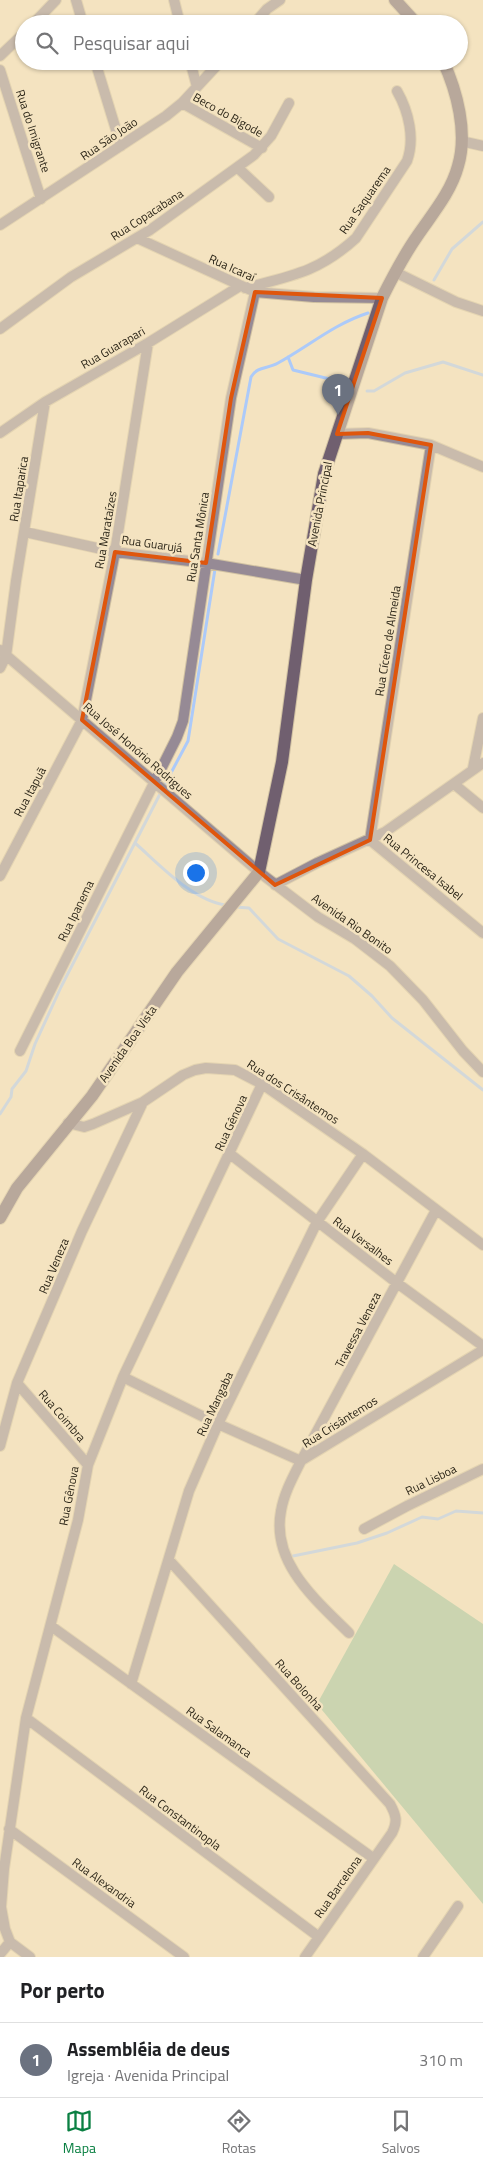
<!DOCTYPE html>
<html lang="pt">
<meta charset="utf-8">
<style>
:root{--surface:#fff;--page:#f6f6f6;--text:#202124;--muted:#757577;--line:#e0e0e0;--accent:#0b8043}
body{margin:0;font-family:"Titillium Web",sans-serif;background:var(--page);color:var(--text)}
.you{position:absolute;left:195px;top:872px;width:18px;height:18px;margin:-12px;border:4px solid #fff;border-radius:50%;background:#1a73e8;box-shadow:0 0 0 8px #1a73e833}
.badge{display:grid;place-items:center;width:32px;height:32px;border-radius:50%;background:var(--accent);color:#fff;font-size:16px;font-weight:700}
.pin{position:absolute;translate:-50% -41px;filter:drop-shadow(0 1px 2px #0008)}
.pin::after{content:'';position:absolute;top:26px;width:18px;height:15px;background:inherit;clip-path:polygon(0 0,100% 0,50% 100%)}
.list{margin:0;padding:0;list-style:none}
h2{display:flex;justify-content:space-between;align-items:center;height:65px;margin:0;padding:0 20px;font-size:21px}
h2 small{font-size:16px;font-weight:400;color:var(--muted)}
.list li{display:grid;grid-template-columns:32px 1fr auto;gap:15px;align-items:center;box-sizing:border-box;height:75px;padding:0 20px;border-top:1px solid var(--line)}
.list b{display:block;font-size:19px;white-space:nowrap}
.list p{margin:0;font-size:16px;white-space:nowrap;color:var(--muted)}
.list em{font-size:16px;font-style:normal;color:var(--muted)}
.icon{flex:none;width:28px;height:28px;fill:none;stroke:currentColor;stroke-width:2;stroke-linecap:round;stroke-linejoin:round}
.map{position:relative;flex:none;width:483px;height:1957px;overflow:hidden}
.search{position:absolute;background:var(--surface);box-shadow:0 1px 4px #0004;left:15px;right:15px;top:15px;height:55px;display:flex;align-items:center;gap:12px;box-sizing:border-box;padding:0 18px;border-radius:28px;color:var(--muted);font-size:19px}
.sheet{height:140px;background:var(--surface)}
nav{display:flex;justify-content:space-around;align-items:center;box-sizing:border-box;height:70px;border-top:1px solid var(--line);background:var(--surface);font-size:14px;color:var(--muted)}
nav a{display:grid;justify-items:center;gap:2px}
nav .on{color:var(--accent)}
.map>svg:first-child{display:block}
.grass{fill:#99c29e}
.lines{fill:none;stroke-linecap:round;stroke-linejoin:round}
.stream{stroke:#accaf9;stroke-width:3}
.street-casing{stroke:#d0c1a2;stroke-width:12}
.secondary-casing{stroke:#d0c1a2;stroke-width:14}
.street{stroke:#968a95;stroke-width:10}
.secondary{stroke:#705f6f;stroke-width:12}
.marked{fill:none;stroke:#df560d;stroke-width:4;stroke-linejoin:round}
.labels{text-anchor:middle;stroke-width:5;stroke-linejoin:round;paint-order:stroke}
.street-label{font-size:12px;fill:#2d2719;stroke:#f4e3c0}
</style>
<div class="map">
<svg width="483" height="1957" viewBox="0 0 483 1957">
<rect width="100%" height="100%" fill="#f4e3c0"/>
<path class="grass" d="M394,1564L483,1624V1904L317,1704Z"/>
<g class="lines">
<path class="stream" d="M434,280L452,249L483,222
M288,357L293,370L346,383
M367,391H374L405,373L443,362L483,375
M218,554L251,377C257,366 268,369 278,363C309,346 334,324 368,313
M164,786L188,741L215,569
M135,843C160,865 193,901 226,905
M235,907L249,908L278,939L349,976L372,996L392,1018L483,1090
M0,1114L11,1097L12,1089L26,1071L35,1044L61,987L161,792
M293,1556L357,1543L387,1533L422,1517L438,1519L456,1511L483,1513"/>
<defs>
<path id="street" d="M76,0L83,24
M174,0L180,24
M33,24L56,0
M254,24L267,9L280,0
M0,56L24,33
M95,61L121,146
M190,61L197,87
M0,70L41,199
M182,103L262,148
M461,141L483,146
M238,168L269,197
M0,225L166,116L182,103L221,61
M137,238L255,292L314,297L382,298
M395,272L456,302L483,311
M245,288C291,276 319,272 356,238L407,161C415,139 409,112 397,91
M0,329L71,277L150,230L254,155L271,136L289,103
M0,433L45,402L148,343L240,286
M337,434L368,433L431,445L483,467
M431,445L370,840L483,933
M25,532L115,552L206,563L306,580
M0,650L259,872L318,917L355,939L390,966L423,1000L463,1051L483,1072
M0,668L6,656L16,581L45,402
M473,768L483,718
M454,784L483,808
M0,876L82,720L115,552L148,343
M275,885L317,863L385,832L483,763
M20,1051L177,737L183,721L231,398L255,292
M68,1123L84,1127L93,1124L143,1102L183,1075L195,1070L206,1068L235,1070L262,1084L363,1154L483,1245
M230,1154L397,1283L483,1346
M123,1377L218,1424L301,1461
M17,1383L88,1465
M0,1446L17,1383L82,1231L143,1102
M302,1460L483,1350
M364,1529L407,1506L483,1469
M169,1560L390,1804C396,1815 398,1821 392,1833L305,1957
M51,1626L373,1858
M349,1633C316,1600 271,1563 281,1511C284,1493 293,1477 301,1461L436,1210
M131,1684L189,1491L218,1424L317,1222L363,1154
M26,1718L319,1937
M9,1829L184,1957
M0,1954L10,1942
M30,1957L10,1942L5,1929L1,1907L4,1869L26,1718L78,1520L88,1465L123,1377L262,1084
M423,1957L458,1906"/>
<path id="secondary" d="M395,0L417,24
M0,1218L17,1188L92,1096L177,972L259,872L282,762L306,580L324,474L382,298C393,276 404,255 418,235C433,213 451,192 458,166C468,133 457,91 443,61"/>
</defs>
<use href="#street" class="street-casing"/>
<use href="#secondary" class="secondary-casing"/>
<use href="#street" class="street"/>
<use href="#secondary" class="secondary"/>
</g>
<path d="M0 0H483V1957H0ZM255,292L382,298L337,434L368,433L431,445L370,840L275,885L82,720L115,552L206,563L231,398Z" fill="#f4e3c0" fill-opacity=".55" fill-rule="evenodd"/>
<path class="marked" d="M255,292L382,298L337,434L368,433L431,445L370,840L275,885L82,720L115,552L206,563L231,398Z"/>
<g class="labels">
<g class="street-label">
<text transform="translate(228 115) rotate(29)" y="4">Beco do Bigode</text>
<text transform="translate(33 131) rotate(72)" y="4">Rua do Imigrante</text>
<text transform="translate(109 139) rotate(-34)" y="4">Rua São João</text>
<text transform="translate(365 200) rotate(-55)" y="4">Rua Saquarema</text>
<text transform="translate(147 215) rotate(-33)" y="4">Rua Copacabana</text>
<text transform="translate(232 268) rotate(24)" y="4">Rua Icaraí</text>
<text transform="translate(113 348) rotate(-30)" y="4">Rua Guarapari</text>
<text transform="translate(19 489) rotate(-81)" y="4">Rua Itaparica</text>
<text transform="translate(320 504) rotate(-79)" y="4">Avenida Principal</text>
<text transform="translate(106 530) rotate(-80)" y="4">Rua Marataízes</text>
<text transform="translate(198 537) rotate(-81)" y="4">Rua Santa Mônica</text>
<text transform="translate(152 544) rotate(8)" y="4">Rua Guarujá</text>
<text transform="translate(388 641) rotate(-81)" y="4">Rua Cícero de Almeida</text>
<text transform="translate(138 751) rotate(41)" y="4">Rua José Honório Rodrigues</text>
<text transform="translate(30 792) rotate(-62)" y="4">Rua Itapuã</text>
<text transform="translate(423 867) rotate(39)" y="4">Rua Princesa Isabel</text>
<text transform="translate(76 911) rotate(-64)" y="4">Rua Ipanema</text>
<text transform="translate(352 924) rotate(35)" y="4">Avenida Rio Bonito</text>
<text transform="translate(128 1044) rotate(-55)" y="4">Avenida Boa Vista</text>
<text transform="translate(293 1092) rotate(33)" y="4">Rua dos Crisântemos</text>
<text transform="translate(231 1123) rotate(-65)" y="4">Rua Gênova</text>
<text transform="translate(363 1241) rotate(37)" y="4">Rua Versalhes</text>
<text transform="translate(54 1266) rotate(-67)" y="4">Rua Veneza</text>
<text transform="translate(358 1330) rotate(-62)" y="4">Travessa Veneza</text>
<text transform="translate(215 1404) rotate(-65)" y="4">Rua Mangaba</text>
<text transform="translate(62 1416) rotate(49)" y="4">Rua Coimbra</text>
<text transform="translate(340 1422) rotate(-32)" y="4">Rua Crisântemos</text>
<text transform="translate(431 1480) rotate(-26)" y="4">Rua Lisboa</text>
<text transform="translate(69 1496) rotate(-79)" y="4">Rua Gênova</text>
<text transform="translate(299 1685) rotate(48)" y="4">Rua Bolonha</text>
<text transform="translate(219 1732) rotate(36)" y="4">Rua Salamanca</text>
<text transform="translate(180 1818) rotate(37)" y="4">Rua Constantinopla</text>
<text transform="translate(104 1883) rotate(36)" y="4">Rua Alexandria</text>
<text transform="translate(338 1887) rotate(-55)" y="4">Rua Barcelona</text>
</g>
</g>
</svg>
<div class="you"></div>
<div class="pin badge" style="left:338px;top:415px;background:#6b7280">1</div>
<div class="search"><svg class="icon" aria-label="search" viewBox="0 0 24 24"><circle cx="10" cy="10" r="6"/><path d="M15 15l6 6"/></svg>Pesquisar aqui</div>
</div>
<section class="sheet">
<h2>Por perto<small></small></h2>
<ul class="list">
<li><span class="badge" style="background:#6b7280">1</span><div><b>Assembléia de deus</b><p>Igreja · Avenida Principal</p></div><em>310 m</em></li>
</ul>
</section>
<nav>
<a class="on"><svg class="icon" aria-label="map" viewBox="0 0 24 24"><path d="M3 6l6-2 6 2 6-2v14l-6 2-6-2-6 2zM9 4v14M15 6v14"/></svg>Mapa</a>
<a><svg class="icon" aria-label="directions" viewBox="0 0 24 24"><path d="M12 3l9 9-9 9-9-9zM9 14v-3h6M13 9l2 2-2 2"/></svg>Rotas</a>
<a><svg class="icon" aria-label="saved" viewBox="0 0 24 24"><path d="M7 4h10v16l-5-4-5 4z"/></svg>Salvos</a>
</nav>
